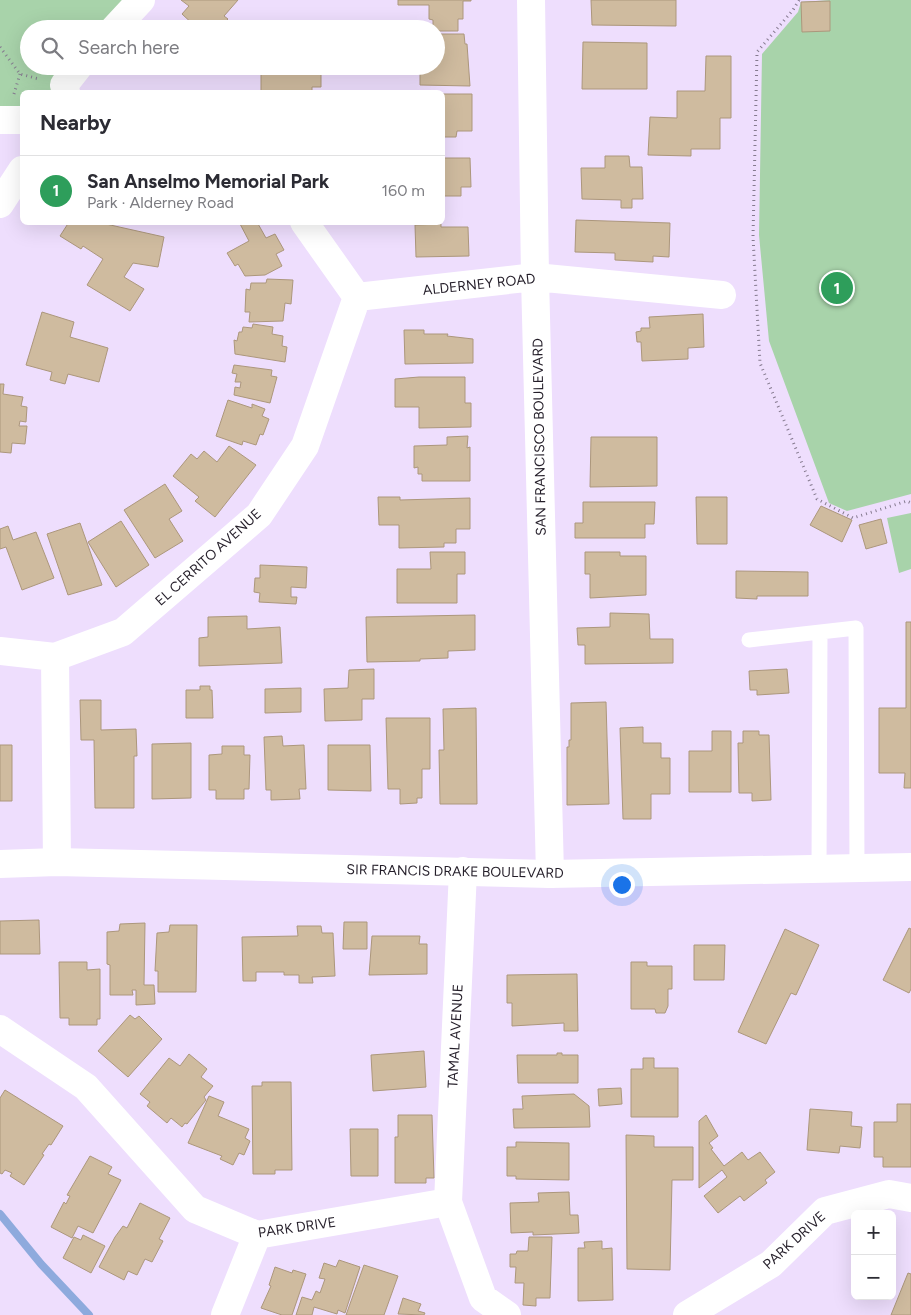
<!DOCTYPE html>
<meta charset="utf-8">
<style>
:root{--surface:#fff;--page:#f2f2f3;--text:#2b2b33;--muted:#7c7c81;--line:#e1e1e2;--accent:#2f664d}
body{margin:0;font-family:Figtree,sans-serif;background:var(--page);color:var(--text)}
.controls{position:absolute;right:15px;bottom:15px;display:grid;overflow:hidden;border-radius:8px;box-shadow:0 5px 20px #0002}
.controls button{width:45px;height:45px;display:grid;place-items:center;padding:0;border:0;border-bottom:1px solid var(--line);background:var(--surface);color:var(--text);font:25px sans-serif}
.you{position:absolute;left:621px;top:884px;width:18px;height:18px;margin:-12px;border:4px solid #fff;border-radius:50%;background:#1a73e8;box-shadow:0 0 0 8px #1a73e833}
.badge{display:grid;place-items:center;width:32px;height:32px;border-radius:50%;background:var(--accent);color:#fff;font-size:16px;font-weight:700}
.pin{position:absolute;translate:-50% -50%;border:2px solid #fff;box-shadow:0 1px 5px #0006}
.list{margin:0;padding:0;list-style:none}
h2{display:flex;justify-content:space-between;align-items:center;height:65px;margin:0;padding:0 20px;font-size:21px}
h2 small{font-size:16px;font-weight:400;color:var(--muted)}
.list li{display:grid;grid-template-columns:32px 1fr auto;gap:15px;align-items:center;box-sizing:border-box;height:70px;padding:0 20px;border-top:1px solid var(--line)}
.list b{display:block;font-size:19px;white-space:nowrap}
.list p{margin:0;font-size:16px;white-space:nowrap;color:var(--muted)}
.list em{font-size:16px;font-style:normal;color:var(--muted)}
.icon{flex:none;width:28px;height:28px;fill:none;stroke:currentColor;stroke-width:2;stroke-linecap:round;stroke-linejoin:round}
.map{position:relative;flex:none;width:911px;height:1315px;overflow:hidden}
.search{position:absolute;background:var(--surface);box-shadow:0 5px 20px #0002;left:20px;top:20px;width:425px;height:55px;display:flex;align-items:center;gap:12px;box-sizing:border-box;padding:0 18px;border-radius:28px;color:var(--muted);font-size:19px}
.panel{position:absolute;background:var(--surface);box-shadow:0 5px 20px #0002;left:20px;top:90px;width:425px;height:135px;border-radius:8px}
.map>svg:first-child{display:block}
.green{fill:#a8d3aa}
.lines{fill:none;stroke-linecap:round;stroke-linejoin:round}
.stream{stroke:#8eaadd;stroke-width:8}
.building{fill:#cfbb9f;stroke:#ac977c}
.path{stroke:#857a8f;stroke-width:3;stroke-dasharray:1 4;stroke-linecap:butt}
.service{stroke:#fff;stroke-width:15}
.minor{stroke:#fff;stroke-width:28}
.primary{stroke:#fff;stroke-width:28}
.labels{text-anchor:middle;stroke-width:4.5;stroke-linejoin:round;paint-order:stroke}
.street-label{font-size:14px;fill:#241e29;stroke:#fff}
</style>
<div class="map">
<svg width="911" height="1315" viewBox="0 0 911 1315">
<rect width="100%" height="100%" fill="#eedefd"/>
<path class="green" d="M0,0H142L116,29H29V66H81L66,92H22V120H0Z
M831,0H911V494L847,511L829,503L769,341L759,235L762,54L798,12L801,2Z
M911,513V569L899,573L887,518Z"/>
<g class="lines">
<path class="stream" d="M0,1214L41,1264L89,1315"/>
</g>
<path class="building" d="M181,0H238L224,16L228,19L222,25L226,29H195L196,27L182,14L189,6Z
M398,0H471V1H463V19H458V31H436V29H433V20L429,19V5H398Z
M591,0H676V26L592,25Z
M830,1V31L802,32L801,2Z
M438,34H464L465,44H467L470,86L420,85V70L406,67L436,66V35Z
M583,42L647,43V89H582Z
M706,56H731V118H720V149H691V156L648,155L650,117L677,118V91H705Z
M177,66H197L192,71Z
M270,66H308V70H321V87H312V92H261V74H270Z
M442,94H472V131H457L456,137H442Z
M605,156H629L630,167H642L643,199H632V208H621V200L582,199L581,168H605Z
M442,158H470L471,187H461V196H442Z
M576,220L670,223L669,257L653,256V262L615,260V253L575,252Z
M69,222H97L164,237L158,267L133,263L124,277L144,289L130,311L87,285L103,259L83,246L81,249L60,236Z
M239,222H257L266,238L275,234L284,250L276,254L282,266L265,275L245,276L238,264L235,266L227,253L249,241Z
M441,224V227H468L469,256L416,257L415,225Z
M267,279L293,280L291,304L285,303L283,321L249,322L250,312H245L246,289L250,290L251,283H266Z
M42,312L74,322L70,337L108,348L99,382L68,374L65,384L50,380L52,372L26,365Z
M703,314L704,347L688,348V359L642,361L641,342H637L636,332L641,331V328H650L649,317Z
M253,324L273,327L272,334L283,336L282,346L287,347L285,362L235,354L234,340L237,341L239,332H242L243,327L252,328Z
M404,330H424V334H448L447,336L473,339V363L405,364Z
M234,365L272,370L271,376L277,377L270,403L234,395L235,387L240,388L241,382H235L237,374L232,373Z
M419,377H465V403H471V427L419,428V407H395V379Z
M0,384H4L3,394L23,397L21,406L27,407L26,422L20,421L19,426H27L25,444L12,443L11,453L0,452Z
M228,400L252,408V404L265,409L262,416L269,419L263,435L260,434L256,445L243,441L242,445L216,436Z
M468,436L467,448L470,447V481H422V474H418V467L414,468V446L447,445V437Z
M591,437H657V486L590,487Z
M229,446L256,465L215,517L195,501L199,497L173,476L191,454L197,459L204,451L217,462Z
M165,484L182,511L169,519L183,541L155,558L124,510Z
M378,497H400V500L470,498V529H456V543H444V547L399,548V525H379Z
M696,497H727V544H697Z
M583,502H655L654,524H645V538H575V523H583Z
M821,506L852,520L842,542L810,525Z
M881,519L887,543L866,549L859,525Z
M121,521L149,565L116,587L88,542Z
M80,523L102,585L68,595L47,534Z
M8,526L13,540L36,532L54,578L22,590L6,547L0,549V529Z
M430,552H465V574H457V603H397V569H431Z
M585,552H620V556H646V595L590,598V574H585Z
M260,565L307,567L306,588L291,587V597H297L296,604L259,602L260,593L254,592L255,578H260Z
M736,571L808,572V596H757V599L736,598Z
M610,613L649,614L650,639H673V663L585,664V645H578L577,628L610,627Z
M475,615V650L448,651V658L420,659V661L367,662L366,617Z
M247,616V629L280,627L282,663L199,666V638L208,637V617Z
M906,622H911V788H904L905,773H879V708H906Z
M374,669V699H362V720L325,721L324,689L348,688L349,670Z
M787,669L789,693L757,695V690H750L749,671Z
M200,686H210V690H212L213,718H186V690H200Z
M301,688V712L265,713V689Z
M80,700H101V730L136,729L137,756H134V808H95L94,740H81Z
M606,702L609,804L567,805V747H569V740H571V703Z
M476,708L477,804H440L439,750H444L443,709Z
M386,718H430V769H422V798H417V803L400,804V789H388Z
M643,727V743H661V758H670V794H651V819H623L620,728Z
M712,731H731V792H689V751H712Z
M743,731H759V735H769L771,800L752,801V793H739L738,743H743Z
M282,736L283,746L304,745L306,789H299L300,799L271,800V790H266L264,737Z
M191,743V798L152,799V744Z
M0,745H12V801H0Z
M328,745H370L371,791L328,790Z
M222,746H244V755H250L249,789H244V799H216V790H209V755L222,754Z
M39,920L40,954H0V921Z
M344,922H367V949H343Z
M145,923L144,985H154L155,1004L136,1005V990H132L133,995H110V965L107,964V932L119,931L120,924Z
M170,925H197L196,992H158V971H155L157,933L169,932Z
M297,926H321L322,933H333L335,976L312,977L313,983H299V975H284V972H256V981H243L242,937L298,936Z
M909,928L911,929V989L909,993L883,980Z
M785,929L819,945L796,995L791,993L766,1044L738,1032Z
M372,936H420L419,944H427V974L369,975Z
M694,945H725L724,980H694Z
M59,962H87V970L100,969V1019H97V1025H69V1018H60Z
M631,962H647V966H672V989H668V1006L665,1013H656L655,1009H631Z
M577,974L578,1031H564V1023L512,1026V1003H507V975Z
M130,1015L135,1019L139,1016L162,1039L128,1077L98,1051Z
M424,1051L426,1087L373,1091L371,1055Z
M557,1053H562V1055H578V1083H518L517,1055H557Z
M189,1054L207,1069L201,1077L213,1086L204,1097L206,1100L187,1124L185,1123L182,1127L171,1118L167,1123L147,1106L150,1102L140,1094L169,1058L180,1066Z
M643,1058H654V1068H678V1117H631V1069H643Z
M262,1082H291L292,1170H275V1174H253L252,1086H262Z
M621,1088L622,1104L599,1106L598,1089Z
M5,1090L63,1126L51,1145L49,1144L42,1154L44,1155L24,1185L10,1176L12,1173L5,1170L2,1174L0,1173V1098Z
M574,1094L589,1106L590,1127L514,1128L513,1109H523L522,1096Z
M209,1096L224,1102L218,1116L249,1129L245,1138L250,1141L244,1155L239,1153L233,1165L220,1159L222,1156L188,1143Z
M897,1104H911V1167H883V1157H874V1122H897Z
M810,1109L852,1112L851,1126L862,1127L860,1148L840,1146L839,1153L807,1150Z
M398,1115H432L434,1178H426V1183H395V1137H398Z
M706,1115L718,1136L709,1143L713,1148L711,1149L724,1166L742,1152L748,1160L760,1152L775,1172L765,1180L767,1183L744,1201L740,1196L718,1213L704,1196L727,1177L722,1170L699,1188V1121Z
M350,1129H378V1176H351Z
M626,1135L654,1136V1147H693V1180H672L670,1270L627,1269Z
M516,1142L569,1143V1180L516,1179V1176H507V1147H516Z
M90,1156L112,1167L108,1174L121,1180L93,1233L78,1226L72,1238L51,1227L64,1202L66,1204L70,1196L67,1195Z
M569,1192L570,1215H578L579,1233L533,1235V1232L511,1233L510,1203L539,1202L538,1193Z
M140,1203L170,1218L159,1239L163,1241L152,1262L145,1259L137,1275L128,1271L124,1280L99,1267L115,1237L123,1226L127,1228Z
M83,1235L105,1246L91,1273L63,1258L74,1237L81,1240Z
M529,1237H552L550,1298H536V1306L523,1305L524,1283H515L516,1267H510V1254H516L517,1251H528Z
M602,1241V1249L612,1248L613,1300L578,1301V1248H585L584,1242Z
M339,1260L360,1267L345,1313L338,1310L337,1314L314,1307L312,1315H296L302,1297L312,1300L316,1291L320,1293L325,1279L319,1278L324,1263L336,1267Z
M364,1265L398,1276L384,1315H346Z
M275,1267L292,1273L293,1270L306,1274L292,1315H282L261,1308L271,1286L269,1285Z
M908,1273L911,1274V1315H891Z
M403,1298L421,1304L418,1311L425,1313L424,1315L398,1314Z"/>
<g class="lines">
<path class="path" d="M799,0L793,10L757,52L753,237L760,363L817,499L853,518L907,501L911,503
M0,47L20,74L39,79
M14,94L20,74"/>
<path class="service" d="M749,640L856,628L857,868
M819,869L820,632"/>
<path class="minor" d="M531,0L535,277L550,874
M114,29L141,0
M66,92L64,85L79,66
M0,120H22
M0,204L22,170
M304,222L357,297L535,277L722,295
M0,651L55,657L57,862
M55,657L123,632L259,515L305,446L357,297
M0,1029L86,1087L195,1209L257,1235L448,1202L483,1298L507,1315
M448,1202L463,871
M225,1315L257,1235
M687,1315L771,1264L825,1211L889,1194L911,1198"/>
<path class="primary" d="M0,864L57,862L550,874L911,867"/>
</g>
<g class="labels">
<g class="street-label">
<text transform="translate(479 284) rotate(-6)" y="5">ALDERNEY ROAD</text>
<text transform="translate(539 437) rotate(-91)" y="5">SAN FRANCISCO BOULEVARD</text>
<text transform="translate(208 557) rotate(-42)" y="5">EL CERRITO AVENUE</text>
<text transform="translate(455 871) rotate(1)" y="5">SIR FRANCIS DRAKE BOULEVARD</text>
<text transform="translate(455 1036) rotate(-87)" y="5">TAMAL AVENUE</text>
<text transform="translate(297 1227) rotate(-8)" y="5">PARK DRIVE</text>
<text transform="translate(794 1240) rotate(-42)" y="5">PARK DRIVE</text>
</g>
</g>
</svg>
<div class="controls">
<button>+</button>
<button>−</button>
</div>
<div class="you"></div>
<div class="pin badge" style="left:837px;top:288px;background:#2e9e5b">1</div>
<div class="search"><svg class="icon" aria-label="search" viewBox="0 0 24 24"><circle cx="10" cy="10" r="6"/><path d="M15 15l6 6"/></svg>Search here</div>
<section class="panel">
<h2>Nearby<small></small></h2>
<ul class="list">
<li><span class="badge" style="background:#2e9e5b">1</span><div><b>San Anselmo Memorial Park</b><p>Park · Alderney Road</p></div><em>160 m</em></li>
</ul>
</section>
</div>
